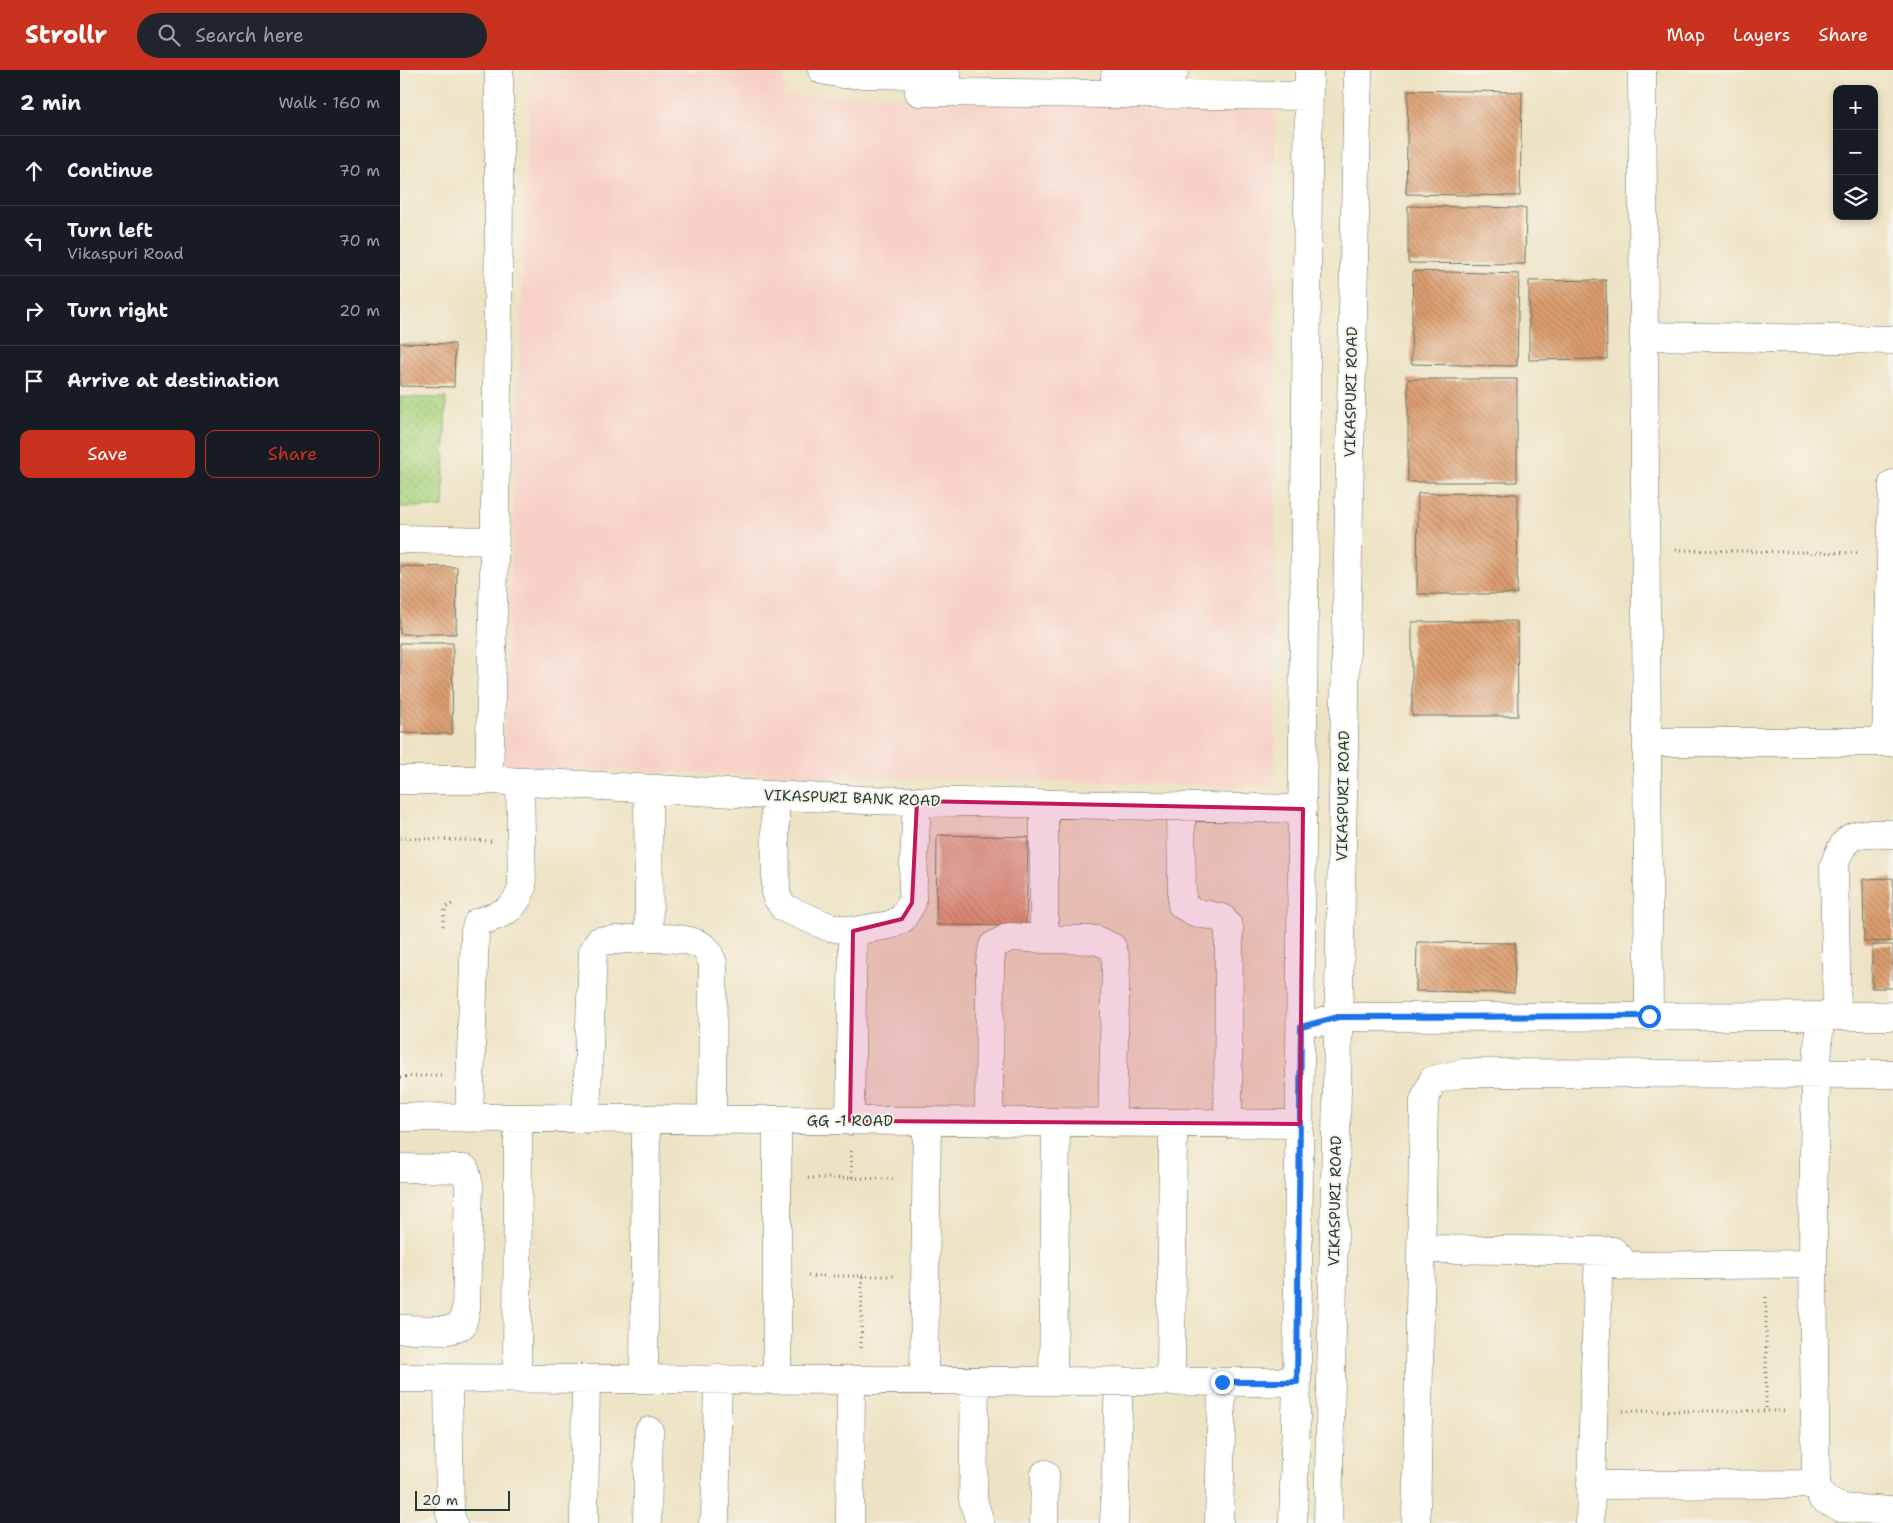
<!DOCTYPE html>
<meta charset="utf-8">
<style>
:root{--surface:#171b24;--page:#20242c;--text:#f1f3f6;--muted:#9ea1a6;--line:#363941;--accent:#c8321e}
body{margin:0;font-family:"Shantell Sans",sans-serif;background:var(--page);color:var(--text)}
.controls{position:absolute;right:15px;top:15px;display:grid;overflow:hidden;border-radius:10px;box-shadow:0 2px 8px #0003}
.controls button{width:45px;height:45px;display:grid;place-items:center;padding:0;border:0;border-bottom:1px solid var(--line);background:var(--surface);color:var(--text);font:25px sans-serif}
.scale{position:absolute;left:15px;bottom:12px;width:95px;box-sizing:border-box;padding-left:5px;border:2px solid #1f3d34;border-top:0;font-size:14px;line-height:18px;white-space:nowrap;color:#1f3d34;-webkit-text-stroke:4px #f7f3e8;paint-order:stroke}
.stop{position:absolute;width:15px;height:15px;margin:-11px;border:4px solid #1a73e8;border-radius:50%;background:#fff}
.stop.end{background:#1a73e8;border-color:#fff;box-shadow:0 1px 5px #0008}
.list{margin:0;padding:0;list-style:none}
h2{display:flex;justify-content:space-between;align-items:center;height:65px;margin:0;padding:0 20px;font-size:21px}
h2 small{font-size:16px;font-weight:400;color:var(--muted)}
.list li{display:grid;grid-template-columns:32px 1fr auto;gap:15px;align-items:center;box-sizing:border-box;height:70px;padding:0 20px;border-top:1px solid var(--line)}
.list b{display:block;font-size:19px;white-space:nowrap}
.list p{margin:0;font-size:16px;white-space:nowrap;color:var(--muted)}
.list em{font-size:16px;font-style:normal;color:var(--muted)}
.actions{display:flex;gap:10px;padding:15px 20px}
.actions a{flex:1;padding:11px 0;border:1px solid var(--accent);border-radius:10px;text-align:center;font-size:18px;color:var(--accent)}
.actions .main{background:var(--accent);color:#fff}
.icon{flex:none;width:28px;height:28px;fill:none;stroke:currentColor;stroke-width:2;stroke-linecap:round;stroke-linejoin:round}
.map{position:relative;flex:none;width:1493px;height:1453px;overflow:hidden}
header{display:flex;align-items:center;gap:30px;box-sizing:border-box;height:70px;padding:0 25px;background:var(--accent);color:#fff}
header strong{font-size:24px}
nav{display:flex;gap:28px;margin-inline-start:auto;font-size:18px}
.search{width:350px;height:45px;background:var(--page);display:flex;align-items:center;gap:12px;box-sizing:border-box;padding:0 18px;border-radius:28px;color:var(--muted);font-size:19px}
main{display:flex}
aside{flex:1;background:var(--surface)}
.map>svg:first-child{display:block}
.built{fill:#f7d1c8}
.park{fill:url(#park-dots);stroke:#64885a}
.building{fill:url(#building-back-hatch)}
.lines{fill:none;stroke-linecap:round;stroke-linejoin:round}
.minor-casing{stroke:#677766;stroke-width:29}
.path{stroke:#677766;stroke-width:3;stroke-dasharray:1 4;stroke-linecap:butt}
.minor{stroke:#fff;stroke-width:28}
.route{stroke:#1a73e8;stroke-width:6}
.marked{fill:#c2185b;fill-opacity:0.2;stroke:#c2185b;stroke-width:4;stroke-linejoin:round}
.labels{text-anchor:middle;stroke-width:4;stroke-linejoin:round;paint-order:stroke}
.street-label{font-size:15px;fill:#1f3d34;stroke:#f7f3e8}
</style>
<header>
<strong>Strollr</strong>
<div class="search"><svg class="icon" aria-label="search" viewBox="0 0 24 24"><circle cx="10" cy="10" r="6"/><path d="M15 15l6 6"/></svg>Search here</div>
<nav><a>Map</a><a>Layers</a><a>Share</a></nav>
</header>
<main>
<aside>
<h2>2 min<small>Walk · 160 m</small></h2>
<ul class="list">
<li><svg class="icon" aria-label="ahead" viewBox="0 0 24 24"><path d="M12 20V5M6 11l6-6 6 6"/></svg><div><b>Continue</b></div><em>70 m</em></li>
<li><svg class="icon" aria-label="left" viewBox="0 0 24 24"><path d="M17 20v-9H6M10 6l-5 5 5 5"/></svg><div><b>Turn left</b><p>Vikaspuri Road</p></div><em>70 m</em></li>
<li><svg class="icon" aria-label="right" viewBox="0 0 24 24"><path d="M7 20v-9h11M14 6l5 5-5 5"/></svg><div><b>Turn right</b></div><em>20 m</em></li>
<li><svg class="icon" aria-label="arrive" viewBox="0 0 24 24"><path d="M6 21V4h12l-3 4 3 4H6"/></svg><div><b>Arrive at destination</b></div></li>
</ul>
<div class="actions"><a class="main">Save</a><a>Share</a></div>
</aside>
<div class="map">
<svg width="1493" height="1453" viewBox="0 0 1493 1453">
<defs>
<pattern id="park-dots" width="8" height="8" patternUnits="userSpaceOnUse" patternTransform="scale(1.25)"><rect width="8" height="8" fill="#aad480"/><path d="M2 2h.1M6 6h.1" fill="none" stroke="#8aad6a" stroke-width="1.8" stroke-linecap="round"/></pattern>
<pattern id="building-back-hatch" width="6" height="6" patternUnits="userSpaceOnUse" patternTransform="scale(1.25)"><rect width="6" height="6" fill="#dc9c6e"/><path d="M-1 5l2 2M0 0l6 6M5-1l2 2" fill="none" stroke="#b2805b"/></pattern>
</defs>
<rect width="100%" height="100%" fill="#f7f3e8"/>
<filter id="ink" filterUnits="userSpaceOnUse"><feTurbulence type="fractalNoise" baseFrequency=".02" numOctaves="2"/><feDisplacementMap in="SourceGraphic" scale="10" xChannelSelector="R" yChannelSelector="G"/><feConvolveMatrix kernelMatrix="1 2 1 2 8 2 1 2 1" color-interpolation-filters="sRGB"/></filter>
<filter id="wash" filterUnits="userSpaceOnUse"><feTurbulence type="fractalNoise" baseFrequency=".0096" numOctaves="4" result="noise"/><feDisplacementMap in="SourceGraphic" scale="20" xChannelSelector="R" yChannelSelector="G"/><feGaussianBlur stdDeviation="1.12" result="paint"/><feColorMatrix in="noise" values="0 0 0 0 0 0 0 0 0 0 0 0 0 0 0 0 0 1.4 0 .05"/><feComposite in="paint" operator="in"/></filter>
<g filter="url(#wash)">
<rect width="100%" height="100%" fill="#ede3c4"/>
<path class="built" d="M131,0H383L384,26L875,24V717L103,698Z"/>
<path class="park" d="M0,327L46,328L43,437H0Z"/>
<g id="blocks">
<path class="building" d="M1008,20L1122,22L1120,126L1006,124Z
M1008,136L1126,138L1125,194L1008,193Z
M1013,201L1119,204L1117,296L1011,294Z
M1206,210L1207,289L1129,290V211Z
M0,273L55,274L54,317L0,316Z
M1008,309H1117V412H1008Z
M1018,423L1118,424L1117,524H1017Z
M0,496L57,497L56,564H0Z
M1117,551L1118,646H1012V552Z
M0,573H53L52,664L0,663Z
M537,765L628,767L626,856L536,855Z
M1493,808V871L1464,872L1463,809Z
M1017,872L1115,873L1114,923L1016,921Z
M1472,875H1493V918H1472Z"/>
</g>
</g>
<g filter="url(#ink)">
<use href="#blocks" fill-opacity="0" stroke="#677766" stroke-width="1"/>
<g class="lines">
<defs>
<path id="minor" d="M422,0L443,4L547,5
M1242,0L1249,946
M715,6L747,7L775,0
M519,22L908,26
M1244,266L1493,270
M0,469L95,471
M1247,672H1493
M1486,672L1493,414
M0,710H89L464,730L903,739
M89,710C95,473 100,237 99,0
M375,726L376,826L384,838L429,857L453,861L490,855L502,849L512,833L517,731
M644,734V869L696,870L712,877L716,890L712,1053
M781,737L782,835L794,842L822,848L829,857L828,1054
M249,868C265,868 294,867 306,879C309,883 311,888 313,893L312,1050
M1437,946L1434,796C1446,758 1458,764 1493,764
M920,952L938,947L1493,946
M0,1047L900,1054
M69,1048L75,861L78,852C100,845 114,842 122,818L120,712
M186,1049L193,882L199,871L249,868L248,719
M377,1050V1310
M450,1051L453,861
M589,1052L590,892L593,876L609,867L644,869
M0,1098L65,1099L69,1115L66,1239L62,1255L49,1260L0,1259
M1022,1179L1213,1181L1220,1188L1221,1196L1413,1194
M0,1308L897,1312
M48,1308L50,1444L53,1453
M117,1309L118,1048
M244,1309L246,1049
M524,1310L527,1051
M575,1311L573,1429L580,1453
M653,1311L656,1052
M771,1311L773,1053
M1416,1414C1414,1258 1409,1102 1420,946
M1191,1415L1199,1181
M184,1453L186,1309
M247,1453L249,1361
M313,1453L315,1451L318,1309
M450,1453L451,1310
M644,1453L645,1404
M714,1453L719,1311
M819,1453L822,1312
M893,1453L897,1312L909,0
M928,1453L958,0
M1016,1453L1024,1031L1033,1010L1063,1003L1493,1004
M1190,1453L1191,1415L1416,1414L1422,1428L1441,1438L1493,1441"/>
</defs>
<use href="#minor" class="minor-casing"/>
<path class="path" d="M1276,480L1460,483
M0,768L92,771
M43,856L45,838L54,833
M0,1007L41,1005
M408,1108H452L451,1081
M452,1108L496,1109
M408,1206H462L461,1281
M462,1206H497
M1366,1227V1340
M1223,1341H1384"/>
<use href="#minor" class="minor"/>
</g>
</g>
<g class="lines" filter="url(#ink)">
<path class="route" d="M822,1312H897L901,957L938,947L1249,946"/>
</g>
<path class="marked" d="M517,731L903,739L900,1054L450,1051L453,861L502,849L512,833Z"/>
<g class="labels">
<g class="street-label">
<text transform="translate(951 322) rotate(-89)" y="5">VIKASPURI ROAD</text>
<text transform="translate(943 726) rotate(-89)" y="5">VIKASPURI ROAD</text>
<text transform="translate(452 728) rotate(2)" y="5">VIKASPURI BANK ROAD</text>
<text x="450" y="1056">GG -1 ROAD</text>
<text transform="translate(935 1131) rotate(-89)" y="5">VIKASPURI ROAD</text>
</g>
</g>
</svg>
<div class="controls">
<button>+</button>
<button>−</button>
<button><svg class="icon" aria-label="layers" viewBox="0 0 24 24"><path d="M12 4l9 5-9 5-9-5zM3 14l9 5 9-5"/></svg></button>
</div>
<div class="scale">20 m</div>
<div class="stop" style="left:1249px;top:946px"></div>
<div class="stop end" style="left:822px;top:1312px"></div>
</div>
</main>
